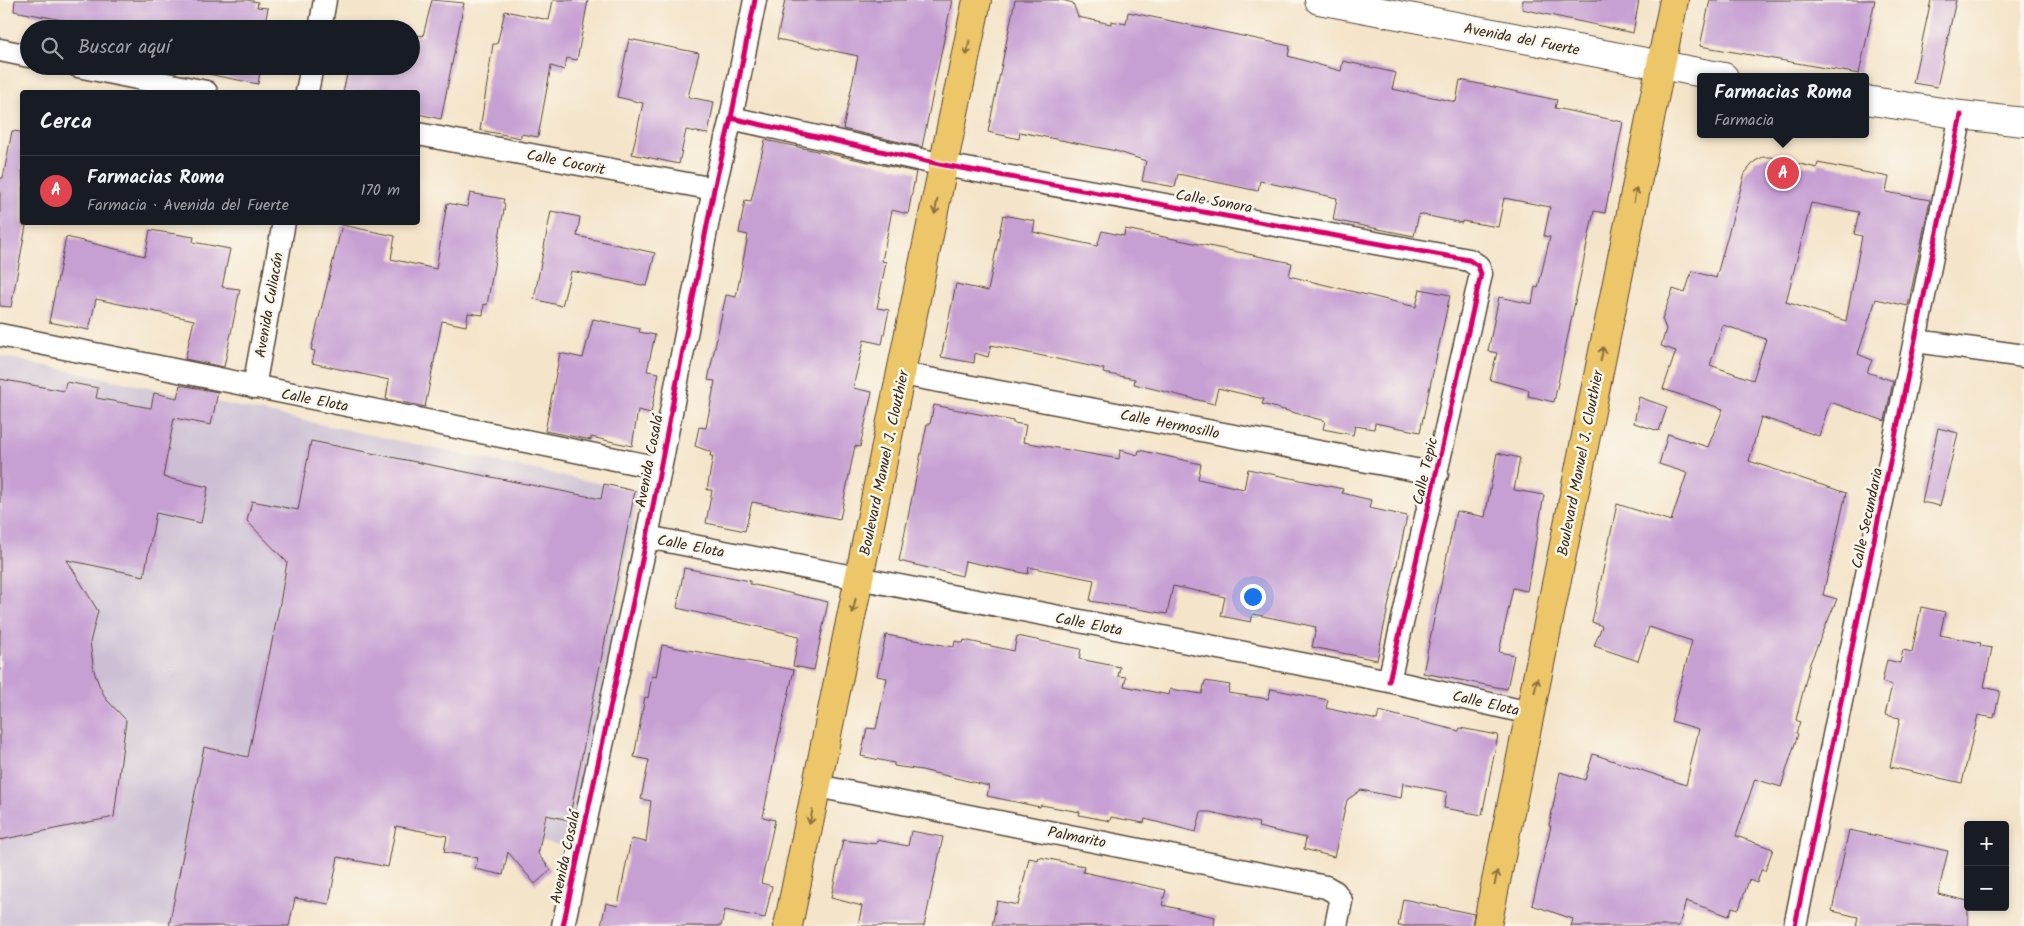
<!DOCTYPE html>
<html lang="es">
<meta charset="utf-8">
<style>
:root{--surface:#171b24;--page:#20242c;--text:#f1f3f6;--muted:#9ea1a6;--line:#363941;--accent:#d690ce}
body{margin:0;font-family:Kalam,sans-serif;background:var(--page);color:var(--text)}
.controls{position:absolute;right:15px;bottom:15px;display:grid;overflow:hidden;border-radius:5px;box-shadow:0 2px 8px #0003}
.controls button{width:45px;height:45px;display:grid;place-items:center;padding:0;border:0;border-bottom:1px solid var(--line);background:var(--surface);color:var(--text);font:25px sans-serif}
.you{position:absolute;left:1252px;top:596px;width:18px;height:18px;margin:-12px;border:4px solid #fff;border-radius:50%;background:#1a73e8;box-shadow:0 0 0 8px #1a73e833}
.badge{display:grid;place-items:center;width:32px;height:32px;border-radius:50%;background:var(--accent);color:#fff;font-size:16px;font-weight:700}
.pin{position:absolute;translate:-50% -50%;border:2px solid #fff;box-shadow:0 1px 5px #0006}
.popup{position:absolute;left:1697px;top:73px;width:172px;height:65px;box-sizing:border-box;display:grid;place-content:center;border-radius:5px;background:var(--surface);filter:drop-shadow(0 1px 4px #0005);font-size:16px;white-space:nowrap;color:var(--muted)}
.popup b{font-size:19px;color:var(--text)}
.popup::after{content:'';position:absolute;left:50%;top:100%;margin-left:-10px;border:10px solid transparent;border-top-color:var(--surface)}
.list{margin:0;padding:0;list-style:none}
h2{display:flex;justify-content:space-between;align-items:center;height:65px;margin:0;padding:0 20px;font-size:21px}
h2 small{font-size:16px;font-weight:400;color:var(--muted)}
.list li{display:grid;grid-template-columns:32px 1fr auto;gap:15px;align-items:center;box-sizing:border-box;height:70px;padding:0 20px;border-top:1px solid var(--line)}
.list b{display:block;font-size:19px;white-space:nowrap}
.list p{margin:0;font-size:16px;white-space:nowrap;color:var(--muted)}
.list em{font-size:16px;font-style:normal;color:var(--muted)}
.icon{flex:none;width:28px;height:28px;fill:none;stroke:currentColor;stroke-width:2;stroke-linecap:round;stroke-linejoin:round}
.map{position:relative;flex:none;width:2024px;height:926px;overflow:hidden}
.search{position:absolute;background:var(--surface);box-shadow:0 2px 8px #0003;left:20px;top:20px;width:400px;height:55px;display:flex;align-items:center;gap:12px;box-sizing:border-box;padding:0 18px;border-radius:28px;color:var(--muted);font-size:19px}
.panel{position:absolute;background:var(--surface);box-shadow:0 2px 8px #0003;left:20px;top:90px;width:400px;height:135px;border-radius:5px}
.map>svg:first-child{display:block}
.industrial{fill:#ccbfd4}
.building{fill:#c69fd3;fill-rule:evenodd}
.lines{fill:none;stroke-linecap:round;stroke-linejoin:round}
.minor-casing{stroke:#574638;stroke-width:25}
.tertiary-casing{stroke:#574638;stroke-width:30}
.primary-casing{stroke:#574638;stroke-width:30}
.minor{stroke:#fff;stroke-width:22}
.tertiary{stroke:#fff;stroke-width:28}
.primary{stroke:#ecc669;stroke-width:28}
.cycleway-casing{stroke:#fbf7ec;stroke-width:8}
.cycleway{stroke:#d6006c;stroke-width:5}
.oneway{stroke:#8b7040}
.labels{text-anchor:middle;stroke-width:5;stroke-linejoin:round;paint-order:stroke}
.street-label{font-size:15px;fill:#3b2a1e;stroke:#fbf7ec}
</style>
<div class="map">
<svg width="2024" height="926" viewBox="0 0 2024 926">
<rect width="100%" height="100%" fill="#fbf7ec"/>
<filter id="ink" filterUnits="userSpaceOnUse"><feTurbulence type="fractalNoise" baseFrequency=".02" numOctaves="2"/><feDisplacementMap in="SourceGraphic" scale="10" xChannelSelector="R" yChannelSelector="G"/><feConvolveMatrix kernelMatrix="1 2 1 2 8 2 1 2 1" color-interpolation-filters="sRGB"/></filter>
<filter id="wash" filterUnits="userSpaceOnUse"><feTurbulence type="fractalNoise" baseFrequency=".0096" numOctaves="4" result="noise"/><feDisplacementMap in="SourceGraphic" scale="20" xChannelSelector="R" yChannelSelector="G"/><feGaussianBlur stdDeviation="1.12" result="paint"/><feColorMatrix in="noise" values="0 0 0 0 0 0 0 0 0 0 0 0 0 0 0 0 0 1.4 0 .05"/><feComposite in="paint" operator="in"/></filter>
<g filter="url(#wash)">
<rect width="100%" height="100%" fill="#f4e4c9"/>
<path class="industrial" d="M0,356L639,492L572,847L216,782L182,926H0Z"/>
<g id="blocks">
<path class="building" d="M15,0H247L258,2L257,7L268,8L264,29H67L68,21L14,11Z
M432,0L464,3L441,119L418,114V92H343L349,66H411V34L423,36Z
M553,0H588L577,60L567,58L564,70L551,66L538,137L521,134V138L480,130L493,44H497L505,11L549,20Z
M785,0H952L922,147L843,129L858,56L777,39Z
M1015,0H1062L1073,3L1078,17L1111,24V21L1126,24L1128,12L1290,46L1288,56L1341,71L1343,61L1396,73L1392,89L1432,97L1456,102L1460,80L1557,100L1555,108L1623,122L1605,213L1594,211L1554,402L1528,396L1529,390L1490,380L1497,353L1488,351L1499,297L1532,304L1535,287L1538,288L1550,237L1544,236L1550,207L1504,198L1498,227L1462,221V223L1419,214L1414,236L1333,220L1337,198L1260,181L1258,191L1178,174L1175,187L1142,181L1146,161L1116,151L1020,132L1019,139L988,132Z
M1523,0H1639L1633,33L1522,9Z
M1710,0H1875L1859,74L1700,46Z
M1931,0H1956L1937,87L1913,83Z
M629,39L699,53L688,97L714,102L708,134L686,130L679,164L632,154L643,103L617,97Z
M184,66H261L258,84L183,69Z
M12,131L22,132V225L26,226L11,307L0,306V178H3Z
M765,140L916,172L908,214L892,210L882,261L886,262L877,308L889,310L882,344L864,340L853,388L872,392L860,447L855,446L840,519L752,502L745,531L706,523L712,490H707L713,456H710L711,452L695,446L699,427L706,428L715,381L708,380L726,295L736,297L748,235L739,233L745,200L751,201Z
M1763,157H1771L1817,168L1818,163L1889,177L1886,192L1930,200L1908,306L1876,299L1858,354L1872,360L1867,372L1893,381L1885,421L1830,402L1819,436L1761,417L1749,461L1846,493L1823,595L1837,599L1810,663L1796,720L1800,722L1796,733L1798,734L1781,787L1755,779L1736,836L1773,849L1765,871L1761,870L1757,883L1749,880L1739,909L1732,907L1729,916L1686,901L1679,926H1571L1573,919L1532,905L1551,826H1549L1560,772L1585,780L1593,754L1686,785L1699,729L1671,721L1692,641L1649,627L1638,661L1594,646L1602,626L1592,622L1617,504L1671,521L1687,473L1659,464L1668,434L1708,447L1723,409L1663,389L1676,351L1661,346L1666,329L1662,319L1673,289L1685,293L1692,271L1716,278L1745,173L1755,161ZM1811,203L1859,212L1854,234L1862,236L1846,321L1786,302ZM1723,325L1766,339L1753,380L1710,365Z
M470,193L504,199L503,203L505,204L487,305L484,304L483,315L468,313L466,326L442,321L425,407L386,399L389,380L312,363L315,351L311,350L342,225L395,236L391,259L436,269L447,203L467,207Z
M551,211L580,217L577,236L655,253L647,286L571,271L562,306L534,299Z
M1003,215L1035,221L1033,232L1097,246L1102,231L1124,236L1125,229L1292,263L1289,276L1416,307L1420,289L1450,295L1420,432L1375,423L1374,429L1355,426L1353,435L1323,429L1325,421L1262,404L1264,399L1218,388L1214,404L1134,384L1135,379L1103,373L1104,369L991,345L988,357L975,353L974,363L941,357L956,284L988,291Z
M150,230L194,237L193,242L230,249L222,287L240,289L224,367L185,359L194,320L96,299L89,330L49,322L66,237L145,256Z
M593,319L640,329L639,332L655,335L647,371L659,373L651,413L638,410L632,446L591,437V440L545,431L560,353L583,358Z
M0,379L64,391L66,382L98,388L96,398L151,408L154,393L177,398L180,385L218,392L211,425L174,418L163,477L208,487L201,523L156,513L144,576L67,560L98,611L90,642L94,671L99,685L106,699L126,720L114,817L0,840Z
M1639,397L1667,407L1659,431L1634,423Z
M934,405L1013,421V423L1026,425L1023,442L1119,459L1120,450L1138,455L1139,450L1201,464L1198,479L1244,489L1248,469L1262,472L1343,489L1342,493L1371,500L1369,508L1407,516L1377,660L1312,647L1316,627L1253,614L1251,622L1221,616L1225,597L1173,586L1167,614L1090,601L1094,580L1029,567L1028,574L965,561L962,576L899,561L927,424H930Z
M1938,428L1958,433L1940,506L1922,502Z
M311,441L601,499L604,484L635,491L569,820L546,815L538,854L551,870L535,884L508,852L503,875L475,869L478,858L444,852L447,836L396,826L388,867L338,857L329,904L295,898L289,926H169L204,747L248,757L280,603L287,562L247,521L252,501L298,510Z
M1497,453L1520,458L1514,490L1544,495L1527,591L1513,588L1499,652L1514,655L1507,689L1423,673L1456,511L1485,517Z
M684,568L750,581V584L828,602L814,670L793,666L799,636L677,608Z
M1921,607L1945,612L1940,635L1981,643L1980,646L1992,648L1984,687L2000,691L1994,718L1978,715L1962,783L1890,767L1900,718L1885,715L1892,685L1882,682L1887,660L1900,663L1903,650L1912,652Z
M886,635L954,647L955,641L963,643L964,640L1014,651L1017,636L1081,649L1079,659L1120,667L1118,676L1126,677L1124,686L1169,695L1170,689L1202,694L1205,681L1230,685L1228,693L1268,699L1271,689L1328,700L1326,708L1377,720L1379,711L1459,731L1460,728L1498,735L1482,815L1444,808L1447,792L1403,783L1401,798L1361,790L1347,800L1334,857L1304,849L1306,838L1258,827L1259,823L1210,812H1201L1196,832L1145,819L1144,823L1111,817L1110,821L1079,815L1080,812L1041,805L1040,807L987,796L989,786L922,770L894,766V763L861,756L867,728L876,729L887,678L877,676Z
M662,645L794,670L775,755L763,817L775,820L761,883L772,886L765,918L725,910L721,926H601L606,903L618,906L631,839L646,842L651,801L641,799L649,760L634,757L645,697L648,698L652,676L656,677Z
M1849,830L1948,851L1938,894L1968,901V926H1856L1858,917L1832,911Z
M911,831L943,837L924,926H858L862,906L831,898L843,840L876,844L877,840L908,846Z
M1039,857L1084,866L1083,872L1166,890L1162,905L1215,917L1214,926H992L997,901L1018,905L1029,858L1038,860Z
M1403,899L1474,914L1472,926H1398Z"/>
</g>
</g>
<g filter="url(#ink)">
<use href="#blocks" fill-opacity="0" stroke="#574638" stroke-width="1"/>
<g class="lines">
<defs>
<path id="minor" d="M320,29L325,0
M0,50L29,56
M78,66L206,92
M307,92L312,66
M731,118L944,165L1469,260L1478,266L1481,274L1389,681
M418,134L714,189
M0,335L660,468
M1916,341L2024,356
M902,374L1437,474
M254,387L284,222
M647,537L1389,681L1530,713
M817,786L1326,887L1335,892L1341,901L1336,926
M563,926L647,537L714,189L731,118L755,0
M1795,926L1961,115"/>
<path id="tertiary" d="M1319,0L1724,77
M1866,100L1961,115L2024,122"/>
<path id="primary" d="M788,926L977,0
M1487,926L1674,0"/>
</defs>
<use href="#minor" class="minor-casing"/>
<use href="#tertiary" class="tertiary-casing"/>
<use href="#primary" class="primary-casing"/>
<use href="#minor" class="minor"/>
<use href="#tertiary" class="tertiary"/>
<use href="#primary" class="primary"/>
<defs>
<path id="cycleway" d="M731,118L944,165L1469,260L1478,266L1481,274L1389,681
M563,926L647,537L714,189L731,118L755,0
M1795,926L1961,115"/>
</defs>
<use href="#cycleway" class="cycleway-casing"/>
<use href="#cycleway" class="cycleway"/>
</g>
<defs><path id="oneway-shaft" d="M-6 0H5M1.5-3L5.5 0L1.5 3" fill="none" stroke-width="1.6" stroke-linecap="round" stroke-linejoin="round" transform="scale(1.25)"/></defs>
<g class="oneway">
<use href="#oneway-shaft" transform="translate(968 48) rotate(101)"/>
<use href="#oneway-shaft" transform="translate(1635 195) rotate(-79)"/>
<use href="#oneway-shaft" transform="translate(936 207) rotate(101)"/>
<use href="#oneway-shaft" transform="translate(1602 354) rotate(-79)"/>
<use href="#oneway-shaft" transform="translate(854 606) rotate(102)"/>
<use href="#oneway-shaft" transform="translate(1536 685) rotate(-79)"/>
<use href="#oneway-shaft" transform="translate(811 817) rotate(102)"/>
<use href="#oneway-shaft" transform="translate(1496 878) rotate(-79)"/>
</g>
</g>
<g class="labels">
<g class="street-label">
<text transform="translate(1522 39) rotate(11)" y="5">Avenida del Fuerte</text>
<text transform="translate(566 162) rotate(11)" y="5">Calle Cocorit</text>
<text transform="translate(1214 201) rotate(10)" y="5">Calle Sonora</text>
<text transform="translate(269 305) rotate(-80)" y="5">Avenida Culiacán</text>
<text transform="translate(315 400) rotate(11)" y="5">Calle Elota</text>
<text transform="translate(1170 424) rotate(11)" y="5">Calle Hermosillo</text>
<text transform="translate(649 461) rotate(-79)" y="5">Avenida Cosalá</text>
<text transform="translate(884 463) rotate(-78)" y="5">Boulevard Manuel J. Clouthier</text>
<text transform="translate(1580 463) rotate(-79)" y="5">Boulevard Manuel J. Clouthier</text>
<text transform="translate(1425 471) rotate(-77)" y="5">Calle Tepic</text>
<text transform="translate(1867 518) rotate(-78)" y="5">Calle Secundaria</text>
<text transform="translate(691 546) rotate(11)" y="5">Calle Elota</text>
<text transform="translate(1089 624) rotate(11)" y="5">Calle Elota</text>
<text transform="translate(1486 703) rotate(13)" y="5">Calle Elota</text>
<text transform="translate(1077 837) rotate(11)" y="5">Palmarito</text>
<text transform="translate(565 857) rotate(-78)" y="5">Avenida Cosalá</text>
</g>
</g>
</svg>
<div class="controls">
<button>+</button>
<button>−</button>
</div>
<div class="you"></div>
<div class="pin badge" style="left:1783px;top:173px;background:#e0444e">A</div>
<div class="popup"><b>Farmacias Roma</b>Farmacia</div>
<div class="search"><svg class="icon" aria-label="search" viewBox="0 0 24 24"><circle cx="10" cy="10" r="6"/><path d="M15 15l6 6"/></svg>Buscar aquí</div>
<section class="panel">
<h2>Cerca<small></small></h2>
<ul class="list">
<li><span class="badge" style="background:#e0444e">A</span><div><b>Farmacias Roma</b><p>Farmacia · Avenida del Fuerte</p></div><em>170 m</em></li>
</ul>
</section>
</div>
